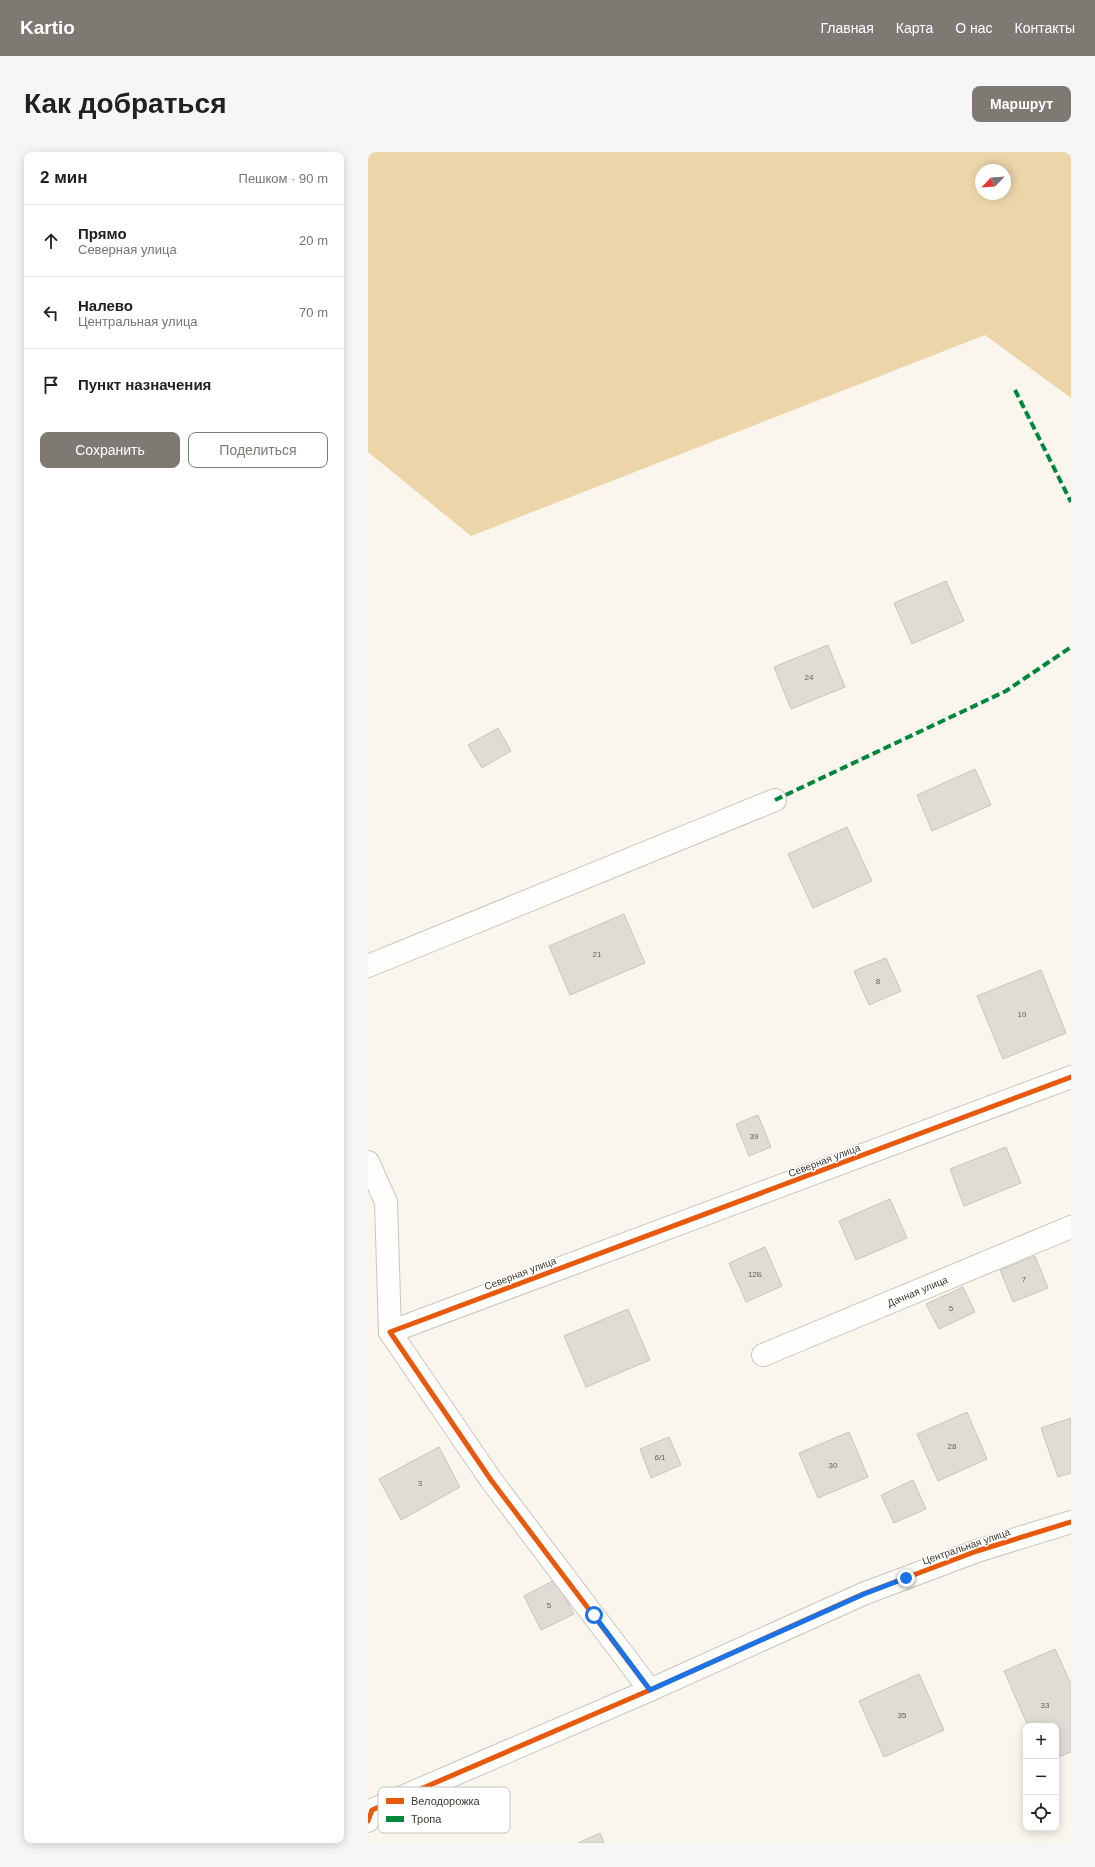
<!DOCTYPE html>
<html lang="ru">
<meta charset="utf-8">
<style>
:root{--surface:#fff;--page:#f6f6f6;--text:#202124;--muted:#757577;--line:#e0e0e0;--accent:#7e7a73}
body{margin:0;font-family:Helvetica,sans-serif;background:var(--page);color:var(--text)}
.controls{position:absolute;right:12px;bottom:12px;display:grid;overflow:hidden;border-radius:8px;box-shadow:0 2px 10px #0003}
.controls button{width:36px;height:36px;display:grid;place-items:center;padding:0;border:0;border-bottom:1px solid var(--line);background:var(--surface);color:var(--text);font:20px sans-serif}
.compass{position:absolute;left:607px;top:12px;width:36px;height:36px;border-radius:50%;background:var(--surface);box-shadow:0 2px 10px #0003;rotate:245deg}
.stop{position:absolute;width:12px;height:12px;margin:-9px;border:3px solid #1a73e8;border-radius:50%;background:#fff}
.stop.end{background:#1a73e8;border-color:#fff;box-shadow:0 1px 4px #0008}
.list{margin:0;padding:0;list-style:none}
h2{display:flex;justify-content:space-between;align-items:center;height:52px;margin:0;padding:0 16px;font-size:17px}
h2 small{font-size:13px;font-weight:400;color:var(--muted)}
.list li{display:grid;grid-template-columns:26px 1fr auto;gap:12px;align-items:center;box-sizing:border-box;height:72px;padding:0 16px;border-top:1px solid var(--line)}
.list b{display:block;font-size:15px;white-space:nowrap}
.list p{margin:0;font-size:13px;white-space:nowrap;color:var(--muted)}
.list em{font-size:13px;font-style:normal;color:var(--muted)}
.actions{display:flex;gap:8px;padding:12px 16px}
.actions a{flex:1;padding:9px 0;border:1px solid var(--accent);border-radius:8px;text-align:center;font-size:14px;color:var(--accent)}
.actions .main{background:var(--accent);color:#fff}
.icon{flex:none;width:22px;height:22px;fill:none;stroke:currentColor;stroke-width:2;stroke-linecap:round;stroke-linejoin:round}
.map{position:relative;flex:none;width:703px;height:1691px;overflow:hidden;border-radius:8px}
header{display:flex;align-items:center;gap:24px;box-sizing:border-box;height:56px;padding:0 20px;background:var(--accent);color:#fff}
header strong{font-size:19px}
nav{display:flex;gap:22px;margin-inline-start:auto;font-size:14px}
.intro{display:flex;align-items:center;justify-content:space-between;box-sizing:border-box;height:96px;padding:0 24px}
h1{margin:0;font-size:28px}
.button{padding:10px 18px;border-radius:8px;background:var(--accent);color:#fff;font-size:14px;font-weight:700}
main{display:flex;gap:24px;padding:0 24px}
aside{flex:1;background:var(--surface);border-radius:8px;box-shadow:0 2px 10px #0003}
.map>svg:first-child{display:block}
.forest{fill:#ecd5a9;fill-rule:evenodd}
.building{fill:#e0dcd5;stroke:#c8c5be}
.lines{fill:none;stroke-linecap:round;stroke-linejoin:round}
.minor-casing{stroke:#cac6be;stroke-width:24}
.minor{stroke:#fefefc;stroke-width:22}
.quiet{stroke:#00873e;stroke-width:4;stroke-dasharray:8 4;stroke-linecap:butt}
.cycleway-casing{stroke:#fff;stroke-width:8}
.cycleway{stroke:#e8590c;stroke-width:5}
.route{stroke:#1a73e8;stroke-width:5}
.labels{text-anchor:middle;stroke-width:3;stroke-linejoin:round;paint-order:stroke}
.number-label{font-size:8px;fill:#65615a}
.street-label{font-size:10px;fill:#3c3831;stroke:#fff}
.key{fill:#fff;stroke:#c4c3c1;stroke-width:1}
.key-label{font-size:11px;fill:#3c3831}
</style>
<header>
<strong>Kartio</strong>
<nav><a>Главная</a><a>Карта</a><a>О нас</a><a>Контакты</a></nav>
</header>
<div class="intro"><h1>Как добраться</h1><a class="button">Маршрут</a></div>
<main>
<aside>
<h2>2 мин<small>Пешком · 90 m</small></h2>
<ul class="list">
<li><svg class="icon" aria-label="ahead" viewBox="0 0 24 24"><path d="M12 20V5M6 11l6-6 6 6"/></svg><div><b>Прямо</b><p>Северная улица</p></div><em>20 m</em></li>
<li><svg class="icon" aria-label="left" viewBox="0 0 24 24"><path d="M17 20v-9H6M10 6l-5 5 5 5"/></svg><div><b>Налево</b><p>Центральная улица</p></div><em>70 m</em></li>
<li><svg class="icon" aria-label="arrive" viewBox="0 0 24 24"><path d="M6 21V4h12l-3 4 3 4H6"/></svg><div><b>Пункт назначения</b></div></li>
</ul>
<div class="actions"><a class="main">Сохранить</a><a>Поделиться</a></div>
</aside>
<div class="map">
<svg width="703" height="1691" viewBox="0 0 703 1691">
<rect width="100%" height="100%" fill="#faf6ed"/>
<path class="forest" d="M0,0H703V246L617,183L103,384L0,300ZM613,18H637V42H613Z"/>
<path class="building" d="M578,429L596,469L544,492L526,451Z
M460,493L477,535L423,557L406,515Z
M130,576L143,599L114,616L100,593Z
M607,617L623,653L564,679L549,643Z
M479,675L504,729L445,756L420,702Z
M256,762L277,811L202,843L181,794Z
M518,806L533,839L501,853L486,819Z
M673,818L698,881L635,907L609,844Z
M390,963L403,995L381,1004L368,972Z
M638,995L653,1031L596,1054L582,1017Z
M522,1047L539,1086L488,1108L471,1069Z
M397,1095L414,1134L378,1150L361,1111Z
M667,1104L680,1136L645,1150L632,1118Z
M595,1135L607,1160L571,1177L558,1152Z
M260,1157L282,1208L218,1235L196,1184Z
M599,1260L619,1307L570,1329L549,1282Z
M703,1266V1321L690,1325L673,1276Z
M481,1280L500,1325L450,1346L431,1301Z
M301,1285L313,1313L283,1326L272,1297Z
M71,1295L92,1335L33,1368L11,1327Z
M545,1328L558,1357L526,1371L513,1343Z
M188,1427L206,1462L173,1478L156,1444Z
M687,1497L703,1532V1600L688,1606V1574H660L636,1519Z
M551,1522L576,1578L516,1605L491,1549Z
M232,1681L236,1691H210Z"/>
<g class="lines">
<defs>
<g id="minor">
<path d="M0,814L407,648"/>
<path d="M0,1010L18,1050L22,1180"/>
<path id="s1" d="M395,1203L703,1075"/>
<path d="M282,1538L123,1328L22,1180L703,925"/>
<path d="M0,1669L4,1658L282,1538L495,1442L609,1399L703,1370"/>
</g>
</defs>
<use href="#minor" class="minor-casing"/>
<use href="#minor" class="minor"/>
<path class="quiet" d="M647,238L703,350
M407,648L638,539L703,495"/>
<defs>
<path id="cycleway" d="M282,1538L123,1328L22,1180L703,925
M0,1669L4,1658L282,1538L495,1442L609,1399L703,1370"/>
</defs>
<use href="#cycleway" class="cycleway-casing"/>
<use href="#cycleway" class="cycleway"/>
</g>
<g class="lines">
<path class="route" d="M226,1463L282,1538L496,1442L538,1426"/>
</g>
<g class="labels">
<g class="number-label">
<text x="441" y="528">24</text>
<text x="229" y="805">21</text>
<text x="510" y="832">8</text>
<text x="654" y="865">10</text>
<text x="386" y="987">39</text>
<text x="387" y="1125">12Б</text>
<text x="656" y="1130">7</text>
<text x="583" y="1159">5</text>
<text x="584" y="1297">28</text>
<text x="292" y="1308">6/1</text>
<text x="465" y="1316">30</text>
<text x="52" y="1334">3</text>
<text x="181" y="1456">5</text>
<text x="677" y="1556">33</text>
<text x="534" y="1566">35</text>
</g>
<g class="street-label">
<text transform="translate(456 1008) rotate(-21)" y="4">Северная улица</text>
<text transform="translate(152 1121) rotate(-21)" y="4">Северная улица</text>
<text dy="4" stroke="none"><textPath href="#s1" startOffset="167">Дачная улица</textPath></text>
<text transform="translate(598 1394) rotate(-19)" y="4">Центральная улица</text>
</g>
</g>
<rect x="10" y="1635" width="132" height="46" rx="6" class="key"/>
<rect x="18" y="1646" width="18" height="6" fill="#e8590c"/>
<rect x="18" y="1664" width="18" height="6" fill="#00873e"/>
<g class="key-label">
<text x="43" y="1653">Велодорожка</text>
<text x="43" y="1671">Тропа</text>
</g>
</svg>
<div class="controls">
<button>+</button>
<button>−</button>
<button><svg class="icon" aria-label="locate" viewBox="0 0 24 24"><circle cx="12" cy="12" r="6"/><path d="M12 2v4M12 18v4M2 12h4M18 12h4"/></svg></button>
</div>
<svg class="compass" viewBox="-18 -18 36 36"><path d="M0-13l5 13h-10z" fill="#e53935"/><path d="M0 13l5-13h-10z" fill="#757577"/></svg>
<div class="stop" style="left:226px;top:1463px"></div>
<div class="stop end" style="left:538px;top:1426px"></div>
</div>
</main>
